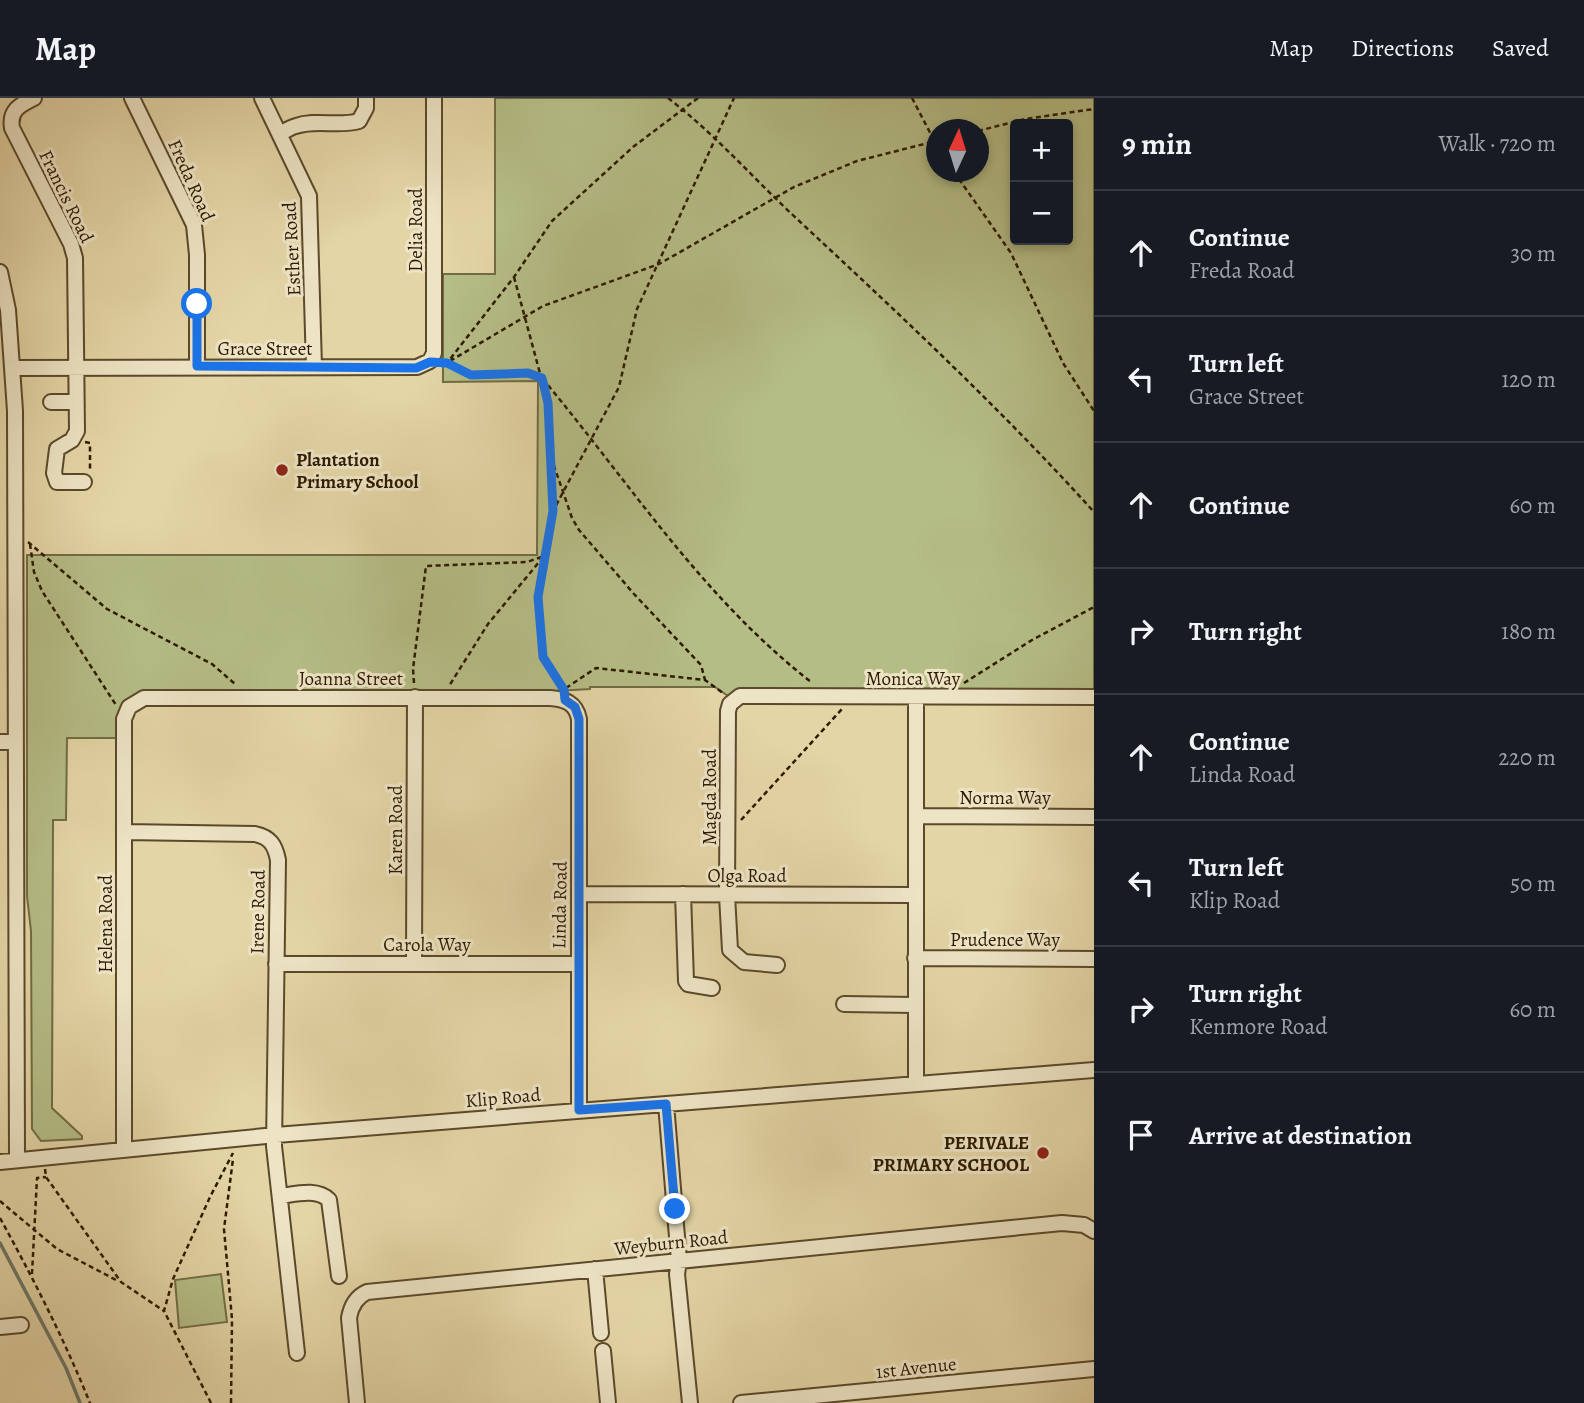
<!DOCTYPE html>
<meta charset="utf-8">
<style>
:root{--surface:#171b24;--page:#242831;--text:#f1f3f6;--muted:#9ea1a6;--line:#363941}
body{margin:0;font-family:Alegreya,serif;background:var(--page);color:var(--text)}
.controls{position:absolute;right:21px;top:21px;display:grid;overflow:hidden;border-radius:7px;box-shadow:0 4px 10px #0003}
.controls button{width:63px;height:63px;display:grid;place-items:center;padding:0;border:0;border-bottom:2px solid var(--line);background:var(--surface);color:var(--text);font:35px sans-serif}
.compass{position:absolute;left:926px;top:21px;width:63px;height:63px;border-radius:50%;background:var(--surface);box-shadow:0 4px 10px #0003;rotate:4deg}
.stop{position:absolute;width:21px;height:21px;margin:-16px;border:5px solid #1a73e8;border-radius:50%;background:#fff}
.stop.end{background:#1a73e8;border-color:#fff;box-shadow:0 2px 7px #0008}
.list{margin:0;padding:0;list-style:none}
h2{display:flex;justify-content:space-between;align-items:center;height:91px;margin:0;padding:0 28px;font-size:30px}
h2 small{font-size:23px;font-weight:400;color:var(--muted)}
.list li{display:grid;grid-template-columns:46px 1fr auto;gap:21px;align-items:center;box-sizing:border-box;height:126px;padding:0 28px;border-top:2px solid var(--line)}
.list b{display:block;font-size:26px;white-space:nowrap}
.list p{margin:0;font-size:23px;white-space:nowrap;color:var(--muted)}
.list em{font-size:23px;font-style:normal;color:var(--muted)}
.icon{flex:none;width:38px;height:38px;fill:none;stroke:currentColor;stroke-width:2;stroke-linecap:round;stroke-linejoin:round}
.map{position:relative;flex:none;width:1094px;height:1305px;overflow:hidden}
header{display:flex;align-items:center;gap:42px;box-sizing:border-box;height:98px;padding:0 35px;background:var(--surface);border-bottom:2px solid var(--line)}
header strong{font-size:33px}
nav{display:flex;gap:38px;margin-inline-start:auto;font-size:24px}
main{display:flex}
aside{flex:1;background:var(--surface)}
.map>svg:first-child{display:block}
.green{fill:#b5bd86;stroke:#716c43;stroke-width:2;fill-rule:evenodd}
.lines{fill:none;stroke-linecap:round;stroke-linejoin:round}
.stream{stroke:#6d7869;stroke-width:3.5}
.minor-casing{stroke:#5b492a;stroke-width:18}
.path{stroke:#2d1a00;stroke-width:2.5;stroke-dasharray:5 3.5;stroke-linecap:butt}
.minor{stroke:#ede4c5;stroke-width:14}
.route{stroke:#1a73e8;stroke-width:9}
.poi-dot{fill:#8f2418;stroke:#ede4c5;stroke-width:2.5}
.labels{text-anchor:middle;stroke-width:6;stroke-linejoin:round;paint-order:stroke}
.street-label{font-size:19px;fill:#2d1a00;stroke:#ede4c5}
.poi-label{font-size:19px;font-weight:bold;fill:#2d1a00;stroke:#ede4c5;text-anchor:start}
</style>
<header>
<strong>Map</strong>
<nav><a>Map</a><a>Directions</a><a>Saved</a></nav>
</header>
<main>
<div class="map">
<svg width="1094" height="1305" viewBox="0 0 1094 1305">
<rect width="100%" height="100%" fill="#e4d5a6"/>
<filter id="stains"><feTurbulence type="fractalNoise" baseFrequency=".00286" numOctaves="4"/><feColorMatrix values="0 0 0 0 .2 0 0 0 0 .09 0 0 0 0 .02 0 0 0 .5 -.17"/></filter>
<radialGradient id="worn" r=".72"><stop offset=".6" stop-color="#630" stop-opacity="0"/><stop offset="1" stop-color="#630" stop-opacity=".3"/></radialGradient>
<path class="green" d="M495,0H1094V595L731,600L715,589H590V591L538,594L145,593L125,603L119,640H67L66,722H53L52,1010L82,1038V1041L41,1043L32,1031L31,833L27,798V457H537L538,283L443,284V176H495ZM1015,26H1068V142H1015ZM936,32H978V74H936Z
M221,1176L227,1224L179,1230L175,1182Z"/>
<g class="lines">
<path class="stream" d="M0,1145L66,1270L80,1305"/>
<defs>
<path id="minor" d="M34,0C20,7 9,12 12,30L71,146L75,160L77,333L72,342L57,351L54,375L57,384H84
M132,0L194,127L197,157V268
M262,0L309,98L314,269
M280,36C285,33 291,29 296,28C316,21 339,29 359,23L366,10V0
M0,174L8,212L15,313L17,1061
M13,270L417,269L430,263L434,255V0
M51,304H76
M0,644H15
M916,718L1094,719
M124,734L255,736C270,739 275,747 278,762L274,1048L297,1255
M579,796L915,797
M683,796L686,883L688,886L712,890
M915,860L1094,861
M414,865L415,599
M276,866H578
M777,867L744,864L730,852L727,797L728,613L730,606L740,598L1094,599
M844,906L915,907
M916,986V600
M666,1006L679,1163L677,1176L690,1305
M124,1050V621L129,609L144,600H550C565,601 576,605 579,621V1012
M0,1064L276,1037L1094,972
M280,1098C296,1096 317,1090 329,1102L339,1178
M595,1171L601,1235
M0,1229L21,1227
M603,1253L608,1305
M357,1305L349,1220C351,1208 356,1199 367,1194L1062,1125L1084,1127L1094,1133
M741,1305L1094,1271"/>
</defs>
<use href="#minor" class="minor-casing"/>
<path class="path" d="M668,0C715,36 753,80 796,120C898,215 1000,310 1094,414
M698,0L633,49L552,123L514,179L447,265L471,277L528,275L542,280C630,385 701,498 811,584
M912,0L936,46
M978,33L1025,21L1094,11
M954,74L1011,155L1063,265L1094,313
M514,179L548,305L553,412
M450,263L543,208L659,166L794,89L857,63L936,43
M85,344L90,345V371
M551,359L572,420L579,432L634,496L701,567L705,582
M28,444L107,511L212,566L235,586
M30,446L34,474L42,493L116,607
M414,585L413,571L426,468L527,464L544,458L488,526L449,588
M964,585L1032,542L1094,509
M560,587L543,559L538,499L553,413L619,289L637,211L734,0
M566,590L596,570L705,582L723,595
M741,722L842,611
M45,1071L46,1079L121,1184L164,1213
M0,1103L57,1151L118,1183
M0,1120C33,1180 64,1241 90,1305
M32,1176L37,1080L46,1079
M211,1305L164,1213L173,1181L210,1099L233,1055
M231,1305L232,1221L224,1131L233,1061"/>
<use href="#minor" class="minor"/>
</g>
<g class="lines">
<path class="route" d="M197,206V268L416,270L430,264L447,265L471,277L528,275L542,280L548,305L553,413L538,499L543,559L564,592L565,602L575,609L579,621V1012L666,1006L675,1111"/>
</g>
<g class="poi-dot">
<circle cx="282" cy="372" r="7"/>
<circle cx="1043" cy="1055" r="7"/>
</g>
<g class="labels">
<g class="street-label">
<text transform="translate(192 82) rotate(66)" y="7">Freda Road</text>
<text transform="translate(67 98) rotate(64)" y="7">Francis Road</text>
<text transform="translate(415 132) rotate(-90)" y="7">Delia Road</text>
<text transform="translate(291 151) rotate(-93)" y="7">Esther Road</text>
<text x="265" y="257">Grace Street</text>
<text x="351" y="587">Joanna Street</text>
<text x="913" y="587">Monica Way</text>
<text transform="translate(709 699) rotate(-90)" y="7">Magda Road</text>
<text x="1005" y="706">Norma Way</text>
<text transform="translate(395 732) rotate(-90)" y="7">Karen Road</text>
<text x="747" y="784">Olga Road</text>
<text transform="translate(559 807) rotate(-89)" y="7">Linda Road</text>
<text transform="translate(257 814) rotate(-89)" y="7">Irene Road</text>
<text transform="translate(105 826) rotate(-90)" y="7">Helena Road</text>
<text x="1005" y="848">Prudence Way</text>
<text x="427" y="853">Carola Way</text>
<text transform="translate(503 999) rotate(-5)" y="7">Klip Road</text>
<text transform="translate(671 1144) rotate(-6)" y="7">Weyburn Road</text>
<text transform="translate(916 1269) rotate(-6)" y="7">1st Avenue</text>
</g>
<g class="poi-label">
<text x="296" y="368">Plantation<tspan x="296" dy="22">Primary School</tspan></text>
<text x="1029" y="1051" text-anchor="end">PERIVALE<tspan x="1029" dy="22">PRIMARY SCHOOL</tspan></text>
</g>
</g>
<rect width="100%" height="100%" filter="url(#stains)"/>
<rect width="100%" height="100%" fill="url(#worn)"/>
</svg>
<div class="controls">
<button>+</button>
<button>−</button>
</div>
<svg class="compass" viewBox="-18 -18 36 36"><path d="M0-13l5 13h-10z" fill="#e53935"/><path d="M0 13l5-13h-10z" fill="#9ea1a6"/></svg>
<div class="stop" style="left:197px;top:206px"></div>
<div class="stop end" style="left:675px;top:1111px"></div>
</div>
<aside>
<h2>9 min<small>Walk · 720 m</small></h2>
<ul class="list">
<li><svg class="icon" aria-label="ahead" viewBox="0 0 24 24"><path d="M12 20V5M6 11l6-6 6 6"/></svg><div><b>Continue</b><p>Freda Road</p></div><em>30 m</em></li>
<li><svg class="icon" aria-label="left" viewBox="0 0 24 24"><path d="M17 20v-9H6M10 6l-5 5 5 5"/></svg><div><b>Turn left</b><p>Grace Street</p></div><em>120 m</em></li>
<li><svg class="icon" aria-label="ahead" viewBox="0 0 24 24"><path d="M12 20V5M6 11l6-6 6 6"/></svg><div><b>Continue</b></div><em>60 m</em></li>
<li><svg class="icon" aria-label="right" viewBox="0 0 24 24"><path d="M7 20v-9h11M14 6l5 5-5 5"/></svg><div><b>Turn right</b></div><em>180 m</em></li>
<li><svg class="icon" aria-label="ahead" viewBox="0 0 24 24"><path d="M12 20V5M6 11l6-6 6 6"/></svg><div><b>Continue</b><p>Linda Road</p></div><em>220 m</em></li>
<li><svg class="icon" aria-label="left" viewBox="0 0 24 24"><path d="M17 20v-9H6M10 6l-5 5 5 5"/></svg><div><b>Turn left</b><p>Klip Road</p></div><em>50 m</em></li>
<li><svg class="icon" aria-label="right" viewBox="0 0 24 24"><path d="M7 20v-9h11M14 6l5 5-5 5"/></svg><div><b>Turn right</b><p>Kenmore Road</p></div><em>60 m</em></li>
<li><svg class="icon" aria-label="arrive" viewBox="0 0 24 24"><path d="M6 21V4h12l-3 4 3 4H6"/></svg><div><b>Arrive at destination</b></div></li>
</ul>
</aside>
</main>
